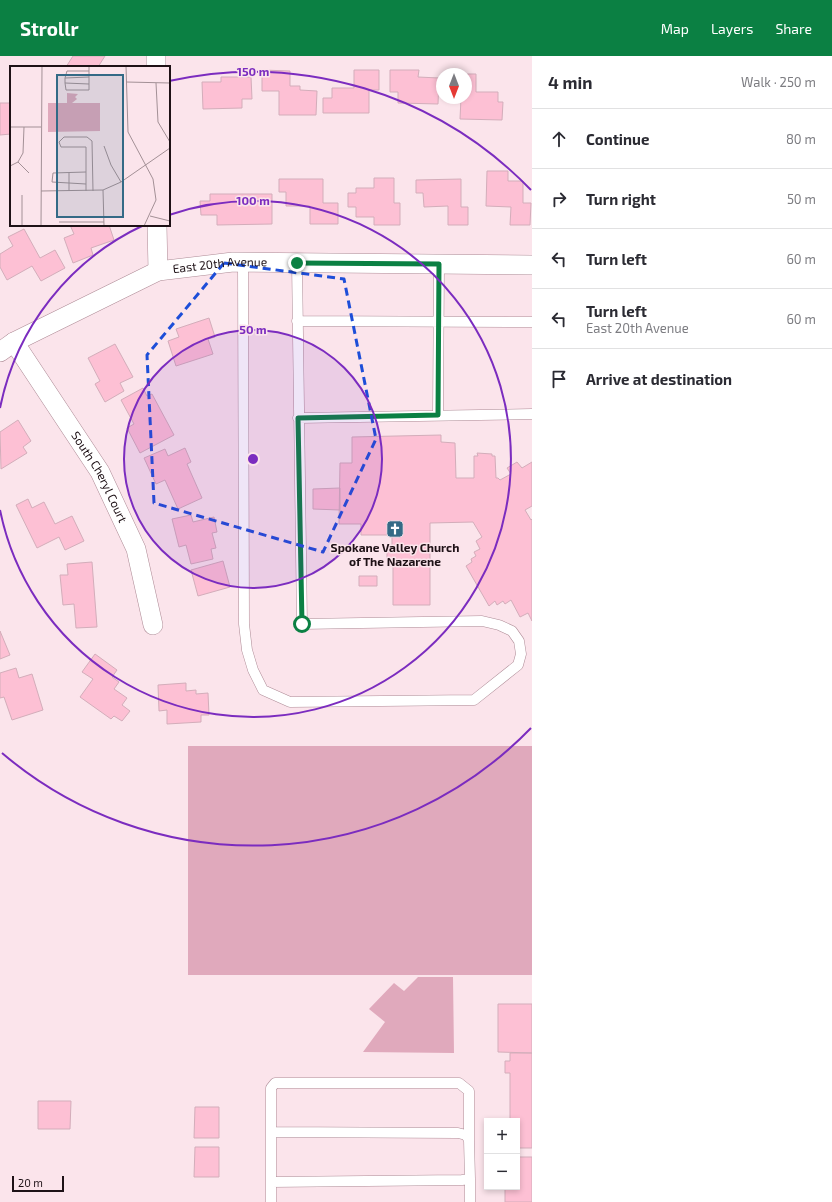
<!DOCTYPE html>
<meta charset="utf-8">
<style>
:root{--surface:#fff;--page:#f7f7f7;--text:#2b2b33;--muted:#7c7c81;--line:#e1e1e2;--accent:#0b8043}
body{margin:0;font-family:"Exo 2",sans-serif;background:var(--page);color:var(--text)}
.controls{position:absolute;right:12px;bottom:12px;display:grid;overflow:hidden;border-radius:0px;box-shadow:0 2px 6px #0003}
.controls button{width:36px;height:36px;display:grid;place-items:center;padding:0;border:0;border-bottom:1px solid var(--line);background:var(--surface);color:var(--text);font:20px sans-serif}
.compass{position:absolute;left:436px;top:12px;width:36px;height:36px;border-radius:50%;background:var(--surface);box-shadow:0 2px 6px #0003;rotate:180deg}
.scale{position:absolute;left:12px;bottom:10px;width:52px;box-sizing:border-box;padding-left:4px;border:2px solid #1e1116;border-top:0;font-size:11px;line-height:14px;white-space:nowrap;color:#1e1116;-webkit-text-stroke:3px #fbe4eb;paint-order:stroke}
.stop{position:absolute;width:12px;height:12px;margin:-9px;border:3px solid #0b8043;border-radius:50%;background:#fff}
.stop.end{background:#0b8043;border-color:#fff;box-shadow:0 1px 4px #0008}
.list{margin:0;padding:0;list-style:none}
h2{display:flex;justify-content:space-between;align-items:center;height:52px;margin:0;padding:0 16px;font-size:17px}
h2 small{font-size:13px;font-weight:400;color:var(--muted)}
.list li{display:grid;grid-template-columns:26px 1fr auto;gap:12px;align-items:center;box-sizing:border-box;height:60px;padding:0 16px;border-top:1px solid var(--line)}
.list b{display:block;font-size:15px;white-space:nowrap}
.list p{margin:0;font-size:13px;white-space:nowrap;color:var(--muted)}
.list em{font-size:13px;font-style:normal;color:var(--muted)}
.icon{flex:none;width:22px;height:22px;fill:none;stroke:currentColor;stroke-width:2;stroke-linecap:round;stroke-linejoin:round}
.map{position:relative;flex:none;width:532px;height:1146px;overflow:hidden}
header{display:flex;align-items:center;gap:24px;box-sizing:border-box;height:56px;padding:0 20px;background:var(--accent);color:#fff}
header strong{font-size:19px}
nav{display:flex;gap:22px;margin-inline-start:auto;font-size:14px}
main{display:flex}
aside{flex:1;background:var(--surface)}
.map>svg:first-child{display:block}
.green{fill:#e0a9bc}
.building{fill:#fdc0d4;stroke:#d3adba}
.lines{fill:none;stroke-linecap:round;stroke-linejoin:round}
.service-casing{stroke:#ae8b96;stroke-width:11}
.minor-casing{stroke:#ae8b96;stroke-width:20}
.service{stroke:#fff;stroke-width:10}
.minor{stroke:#fff;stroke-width:19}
.route{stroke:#0b8043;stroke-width:5}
.marked{fill:none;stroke:#1d4ed8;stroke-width:3;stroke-dasharray:8 5;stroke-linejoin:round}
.ring{fill:none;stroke:#7b2cbf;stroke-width:2}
.labels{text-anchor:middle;stroke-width:3;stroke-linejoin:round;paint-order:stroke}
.street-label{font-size:12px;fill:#1e1116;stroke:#fbe4eb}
.poi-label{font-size:12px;font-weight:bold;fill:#1e1116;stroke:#fbe4eb}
.inset-road{fill:none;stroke:#a39096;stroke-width:1}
.view{fill:#346a86;fill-opacity:0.15;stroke:#346a86;stroke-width:2}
.inset-edge{fill:none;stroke:#1e1116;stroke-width:2}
.centre{fill:#7b2cbf;stroke:#fbe4eb;stroke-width:2}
.ring-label{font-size:12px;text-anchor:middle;font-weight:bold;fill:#7b2cbf;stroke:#fbe4eb;stroke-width:3;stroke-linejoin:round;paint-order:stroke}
</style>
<header>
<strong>Strollr</strong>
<nav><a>Map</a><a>Layers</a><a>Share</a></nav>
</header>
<main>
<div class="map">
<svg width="532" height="1146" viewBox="0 0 532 1146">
<rect width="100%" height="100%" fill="#fbe4eb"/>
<path class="green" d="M188,690H532V919H188Z
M418,921H453L454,997L363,996L385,966L369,953L394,927L404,935Z"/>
<path class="building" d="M73,0H105L98,11H66Z
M262,14L290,15V30H300V34L317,35L316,59H279V35H262Z
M354,14H379V34H369V57H323V42H332V32H354Z
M390,14H419L418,21L439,22L438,48L398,47V36H390Z
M466,18H476V36H498V46H503L502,64L460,63L461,42H466Z
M221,21H251L252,43H242V52L203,53L202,26H221Z
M0,47H11V78L0,79Z
M487,115H508V125H523V147H531L530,169H510L511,151L486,150Z
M374,122H394V147H400V169H374V161H356V151H348V137H356V132H374Z
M279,123H323V147H338V168H310V150H286V136H279Z
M461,123V151H468V169H448V150L424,151L423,137H416V124Z
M210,138H272V168L217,169V159H201L200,145H210Z
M70,169H109L114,184L91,192L93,199L73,207L64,182L74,178Z
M24,173L40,202L55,194L65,212L41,225L32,210L7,224L0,211V198L13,190L8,181Z
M209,262L215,281L208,283L213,298L176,310L168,285L179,281L176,273Z
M115,288L133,321L120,327L124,335L105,346L95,328L100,325L88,302Z
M143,332L147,340L152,338L174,379L140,397L127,372L134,368L121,344Z
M18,364L31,385L23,391L27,397L1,413L0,376Z
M441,379V386L455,387L456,422H474V400H478L477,397L492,398V400H495L496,422H498L500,424L511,418L507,412L517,406L522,412L532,406V450L525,454L531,464L532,463V565L528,557L520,561L511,544L505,548L503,545L497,549L495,545L489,550L466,510L472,506L471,503L476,500L474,496L480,493L476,485L482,481L473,466L430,467V549H393V510H387V496H392V479H361V468H339L340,407H352V381Z
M185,392L191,406L187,408L202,442L178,453L165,424L156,428L144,402L165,393L168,400Z
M340,432V454L313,453V433Z
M28,443L32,452L44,446L55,468L72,460L84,485L65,494L59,481L37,492L16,449Z
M191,459L193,466L214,461L217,476L212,477L216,492L211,493L213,503L191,508L186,489L179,491L172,463Z
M223,505L230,531L198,540L191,514Z
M92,506L97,571L76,572L74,548L63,549L60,519H68L67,508Z
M359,520H377V530H359Z
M0,575L10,599L0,603Z
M95,598L117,614L112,621L119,626L114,633L127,642L122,649L130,655L122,665L114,660L111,663L80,641L93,623L82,616Z
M16,612L19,622L32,618L43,654L12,664L4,641L0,642V617Z
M186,627V635L196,634V638L208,637L209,659H201V666L167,668V654L159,655L158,629Z
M498,948H532V997L498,996Z
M510,997H532V1092H517V1065H510V1017H505V1005H510Z
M38,1045H71L70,1073H38Z
M195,1051H219V1082H194Z
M195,1091H219V1121H194Z
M517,1101H532V1146H505V1131H517Z"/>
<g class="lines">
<defs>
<path id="service" d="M243,207L244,568L247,594L253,614L263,634L290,646L474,644L518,609L521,598L519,585L512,575L499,569L482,565L302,568L297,207
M297,265L532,266
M438,359L439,208
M298,362L532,358
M271,1076V1032L275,1027H459L469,1035V1084
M470,1123V1146
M271,1126L462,1124L470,1123L469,1084L466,1079L458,1077L271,1076V1146"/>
<g id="minor">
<path d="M156,0V11"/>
<path d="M157,169L158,215"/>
<path id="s1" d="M14,286L100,416L136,493L153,569"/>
<path id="s2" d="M0,296L14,286L158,215L233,206L532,209"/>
</g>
</defs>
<use href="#service" class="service-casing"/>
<use href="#minor" class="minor-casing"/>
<use href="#service" class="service"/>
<use href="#minor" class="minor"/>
</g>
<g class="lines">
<path class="route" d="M297,207L439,208L438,359L298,362L302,568"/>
</g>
<path class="marked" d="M224,207L344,223L376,383L323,496L154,447L147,299Z"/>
<circle cx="253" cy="403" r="129" fill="#7b2cbf" fill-opacity=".12"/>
<g class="ring">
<circle cx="253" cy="403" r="129"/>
<path d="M0 352A258 258 0 0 1 144 169M169 159A258 258 0 1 1 0 454"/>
<path d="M531 672A387 387 0 0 1 2 697M169 25A387 387 0 0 1 531 134"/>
</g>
<defs>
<symbol id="church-square" viewBox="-11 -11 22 22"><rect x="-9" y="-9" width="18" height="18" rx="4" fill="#346a86" stroke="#fbe4eb"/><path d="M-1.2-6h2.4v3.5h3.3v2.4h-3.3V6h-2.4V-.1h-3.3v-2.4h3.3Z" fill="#fff"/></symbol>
</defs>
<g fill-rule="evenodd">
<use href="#church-square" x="385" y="463" width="20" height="20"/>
</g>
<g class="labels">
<g class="street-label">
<text dy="4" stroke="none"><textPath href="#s2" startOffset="240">East 20th Avenue</textPath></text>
<text dy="4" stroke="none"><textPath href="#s1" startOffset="160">South Cheryl Court</textPath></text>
</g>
<g class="poi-label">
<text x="395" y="496">Spokane Valley Church<tspan x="395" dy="14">of The Nazarene</tspan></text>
</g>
</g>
<g transform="translate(10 10)">
<rect width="160" height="160" fill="#fbe4eb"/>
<path d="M57,27L68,28L65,31L67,33L62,37H90V65L38,66V37H57Z" fill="#e0a9bc"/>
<path class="inset-road" d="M116,0L118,66L143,113L146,134L134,160M79,11L55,12V17L79,18V0M55,12L57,5H79M116,16L160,17M55,17L56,24H79V18M146,17L148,56L160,76M0,61H31M94,80L101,99L111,116M8,96L19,107M0,100L8,96L13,87L14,61M76,106L43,107L42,116L76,118M93,124L94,160M31,125L93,124L111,116L160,82M59,125V107M76,125V81H51L49,76L54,71H77L82,75L83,125M12,129V160M140,150L160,155M49,156H94M31,160L32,0"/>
<path class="view" d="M47,9H113V151H47Z"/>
<rect width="160" height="160" class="inset-edge"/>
</g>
<circle cx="253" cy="403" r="6" class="centre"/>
<g class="ring-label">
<text x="253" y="20">150 m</text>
<text x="253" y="149">100 m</text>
<text x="253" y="278">50 m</text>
</g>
</svg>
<div class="controls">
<button>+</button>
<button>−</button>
</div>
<svg class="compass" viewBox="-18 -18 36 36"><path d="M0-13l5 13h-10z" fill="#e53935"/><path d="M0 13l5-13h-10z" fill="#7c7c81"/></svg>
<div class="scale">20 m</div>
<div class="stop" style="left:302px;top:568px"></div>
<div class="stop end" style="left:297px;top:207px"></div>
</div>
<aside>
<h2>4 min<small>Walk · 250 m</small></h2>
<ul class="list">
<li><svg class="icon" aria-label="ahead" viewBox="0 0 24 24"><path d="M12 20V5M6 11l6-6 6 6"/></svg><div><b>Continue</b></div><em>80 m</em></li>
<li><svg class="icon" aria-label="right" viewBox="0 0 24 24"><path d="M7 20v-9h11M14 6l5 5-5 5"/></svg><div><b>Turn right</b></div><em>50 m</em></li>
<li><svg class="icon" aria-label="left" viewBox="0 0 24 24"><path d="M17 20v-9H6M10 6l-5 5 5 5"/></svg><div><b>Turn left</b></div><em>60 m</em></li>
<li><svg class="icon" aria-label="left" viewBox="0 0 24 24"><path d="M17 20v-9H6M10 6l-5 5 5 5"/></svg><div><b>Turn left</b><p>East 20th Avenue</p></div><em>60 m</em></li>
<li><svg class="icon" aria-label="arrive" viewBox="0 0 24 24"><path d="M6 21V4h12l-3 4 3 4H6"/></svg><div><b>Arrive at destination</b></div></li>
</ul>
</aside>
</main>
